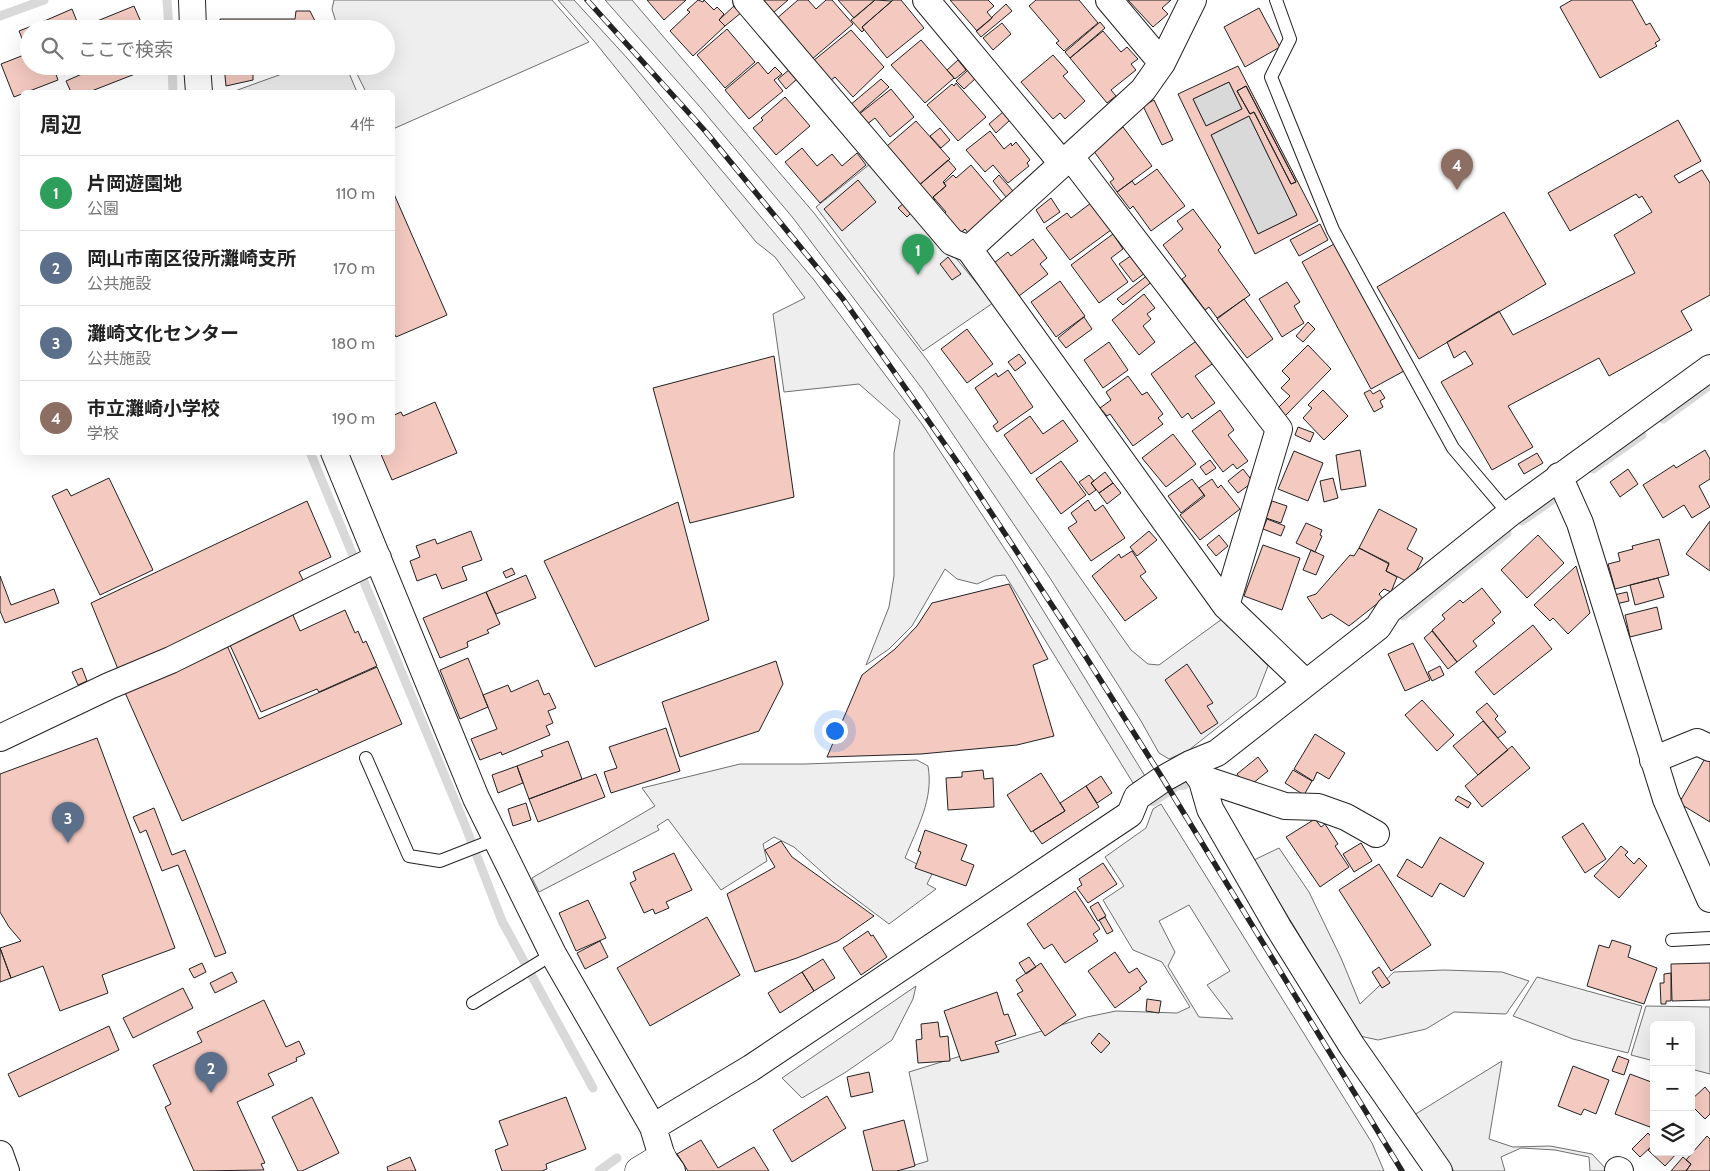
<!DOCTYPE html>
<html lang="ja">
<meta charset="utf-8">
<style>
:root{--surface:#fff;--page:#f6f6f6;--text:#222;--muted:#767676;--line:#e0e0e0;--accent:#0f766e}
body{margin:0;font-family:Cabin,"Noto Sans JP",sans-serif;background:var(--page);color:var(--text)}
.controls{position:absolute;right:15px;bottom:15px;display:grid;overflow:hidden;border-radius:8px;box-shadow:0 5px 20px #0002}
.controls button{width:45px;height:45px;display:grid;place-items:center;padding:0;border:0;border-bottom:1px solid var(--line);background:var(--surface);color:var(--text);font:25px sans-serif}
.you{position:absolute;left:834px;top:730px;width:18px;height:18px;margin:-12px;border:4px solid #fff;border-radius:50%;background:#1a73e8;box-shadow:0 0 0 8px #1a73e833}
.badge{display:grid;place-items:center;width:32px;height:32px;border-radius:50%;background:var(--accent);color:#fff;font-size:16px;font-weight:700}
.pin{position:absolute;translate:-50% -41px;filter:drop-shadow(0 1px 2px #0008)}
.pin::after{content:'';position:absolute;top:26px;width:18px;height:15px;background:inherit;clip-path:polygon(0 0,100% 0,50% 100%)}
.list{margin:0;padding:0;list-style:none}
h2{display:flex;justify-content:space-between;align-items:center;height:65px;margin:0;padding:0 20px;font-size:21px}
h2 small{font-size:16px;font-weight:400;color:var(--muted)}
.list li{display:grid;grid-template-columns:32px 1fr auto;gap:15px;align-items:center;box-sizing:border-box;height:75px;padding:0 20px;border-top:1px solid var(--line)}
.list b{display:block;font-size:19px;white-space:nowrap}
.list p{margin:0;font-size:16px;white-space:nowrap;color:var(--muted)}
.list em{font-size:16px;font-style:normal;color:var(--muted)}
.icon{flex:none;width:28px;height:28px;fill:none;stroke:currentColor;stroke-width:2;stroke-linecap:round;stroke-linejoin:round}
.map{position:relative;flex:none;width:1710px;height:1171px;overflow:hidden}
.search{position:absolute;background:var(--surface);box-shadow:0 5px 20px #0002;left:20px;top:20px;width:375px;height:55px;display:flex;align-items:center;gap:12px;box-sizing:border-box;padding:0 18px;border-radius:28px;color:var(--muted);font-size:19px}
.panel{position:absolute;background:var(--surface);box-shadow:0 5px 20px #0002;left:20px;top:90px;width:375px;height:365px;border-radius:8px}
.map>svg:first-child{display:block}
.green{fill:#eee;stroke:#6f6f6f;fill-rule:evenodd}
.water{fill:#d9d9d9;stroke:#6f6f6f}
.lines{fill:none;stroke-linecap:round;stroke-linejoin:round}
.stream{stroke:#d9d9d9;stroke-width:9}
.building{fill:#f3c9c0;stroke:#222;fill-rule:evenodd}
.service-casing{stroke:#222;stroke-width:14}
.minor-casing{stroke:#222;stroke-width:28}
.tertiary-casing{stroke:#222;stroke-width:29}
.service{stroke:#fff;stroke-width:12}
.minor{stroke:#fff;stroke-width:26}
.tertiary{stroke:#fff;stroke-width:28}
.rail-casing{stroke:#222;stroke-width:5.5}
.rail{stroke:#fff;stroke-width:4;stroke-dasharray:11;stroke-linecap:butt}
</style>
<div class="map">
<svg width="1710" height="1171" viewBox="0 0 1710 1171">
<rect width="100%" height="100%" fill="#fff"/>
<path class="green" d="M334,0H552L589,42L393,129L392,92H366L353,66H386V29H338L332,9Z
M558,0H574L628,59L814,280L922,424L1014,563L1145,776L1133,783L1005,575L995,576L977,584L957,579L945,569L912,626L889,649L866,665L889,607L894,576V453L900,420L859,384L784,392L773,314L805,298L775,257L756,242L594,41Z
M605,0H632L814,213L927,360L1131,650L1148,664L1159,665L1222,619L1268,666L1256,697L1189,750L1169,759L1159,753L1141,721L1048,575L923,390L793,218L700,107Z
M304,66H346L357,92H232Z
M875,160L993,303L923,351L816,207Z
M917,760L928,766C934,799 917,828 905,858L933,872L927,884L936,889L889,924L833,882L794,847L774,837L763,844L767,861L721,890L668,819L657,826L659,830L539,892L532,878L655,806L642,788L740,764H805Z
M1161,804L1372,1143L1384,1171H895L928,1161L909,1072L1087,1017L1116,1011L1177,1013L1190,1007L1162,962L1133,950L1103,900L1124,886L1105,857L1146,828L1153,809ZM1189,905L1230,971L1207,985L1233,1019L1199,1017L1168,966L1175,952L1159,921Z
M1279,848L1309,892L1341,958L1360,1004L1394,972L1444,970L1502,972L1529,981L1506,1014L1454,1012L1426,1029L1378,1040L1360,1036L1254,860Z
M1537,977L1642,1006L1628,1053L1573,1039L1513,1016Z
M916,986L913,999L892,1040L846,1072L802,1098L782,1078Z
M1646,1006L1710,1007V1074L1691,1069V1025H1654V1061L1631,1055Z
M1502,1061L1489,1139L1513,1147L1550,1146L1592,1154L1608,1171H1590L1589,1157L1555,1150L1521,1148L1501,1157L1505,1171H1454L1414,1115Z"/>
<path class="water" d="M1229,82L1242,109L1206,126L1193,99Z
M1249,116L1297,215L1258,234L1211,135Z"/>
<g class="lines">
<path class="stream" d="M167,0L169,29
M0,16L44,0
M172,66L173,92
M1663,419L1710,385
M310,452L463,820L502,921L593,1088
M1593,469L1642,435
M1522,521L1552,500
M1403,616L1507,533
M1153,802L1177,786L1185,785
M599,1171L617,1158"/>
</g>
<path class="building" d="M647,0H686L664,20Z
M698,0L703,2L704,0L714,10L717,7L724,14L719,20L725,26L693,56L670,31L690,12L687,10Z
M761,0H788L773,13Z
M798,0H808L816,9L826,0H832L853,24L811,60L775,20Z
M838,0H875L854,18Z
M875,0L892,1L862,27L864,30L862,32L851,20Z
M893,0H901L924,28L887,58L862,27Z
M950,0H988L994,6L987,12L992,18L977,31Z
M1036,0H1079L1098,23L1064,51L1056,43L1059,41L1029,6Z
M1128,0H1171L1162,8L1168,14L1153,27Z
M1572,0H1632L1646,25L1650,23L1660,40L1655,43L1657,46L1600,78L1560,7Z
M736,4L742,12L725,26L719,20Z
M1006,4L1012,11L981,37L976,31L992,18V17Z
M134,6L144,29H80V28Z
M1259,8L1280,47L1245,67L1224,27Z
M72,9L80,29H45L42,22Z
M296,11H310L319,29H220V19H295Z
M42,22L45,29H29L28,53L19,31Z
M1100,22L1105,28L1070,58L1065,52Z
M1002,23L1011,34L993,50L983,38Z
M727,29L755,62L725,88L697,55Z
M851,30L884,67L853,97L835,77L830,81L813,61Z
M1103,31L1121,52L1127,47L1138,59L1131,64L1136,70L1111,90L1116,96L1107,103L1070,58Z
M921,40L954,78L925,103L891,65Z
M29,53V66H53L58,80L14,97L1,64Z
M1053,55L1068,72L1063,76L1085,101L1065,119L1060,113L1053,119L1021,82Z
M958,60L966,70L955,79L947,70Z
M758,62L768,74L775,67L782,74L774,80L783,91L749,119L725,90Z
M89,66H152L153,67L89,92H71L66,81L91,70Z
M224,66H253V80L226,86Z
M1238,66L1318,221L1255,254L1178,94ZM1229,82L1242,109L1206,126L1193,99ZM1246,86L1296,182L1291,184L1254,112L1250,114L1237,91ZM1249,116L1297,215L1258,234L1211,135Z
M790,69L798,78L786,89L778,79Z
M968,70L976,78L964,89L956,81Z
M881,79L889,87L857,115L849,106Z
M956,83L986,117L958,141L927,105L952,84L954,86Z
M1246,86L1296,182L1291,184L1254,112L1250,114L1237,91Z
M891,89L914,117L890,137L875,118L866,125L858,115Z
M785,97L810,126L776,155L753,128L763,120L761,118Z
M1154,100L1173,140L1162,145L1143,106Z
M1003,112L1010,120L996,133L989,124Z
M1678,120L1701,161L1674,176L1679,183L1702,170L1710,183V295L1681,311L1692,330L1609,376L1599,358L1508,406L1533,447L1492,470L1441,382L1473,364L1465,351L1454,358L1447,342L1499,311L1513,335L1635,273L1614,235L1652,212L1642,196L1639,198L1636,194L1570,231L1548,193Z
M916,121L950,159L917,187L903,170L906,167L887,146Z
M1123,127L1152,166L1117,192L1110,182L1114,179L1093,150Z
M940,128L950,140L941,148L930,136Z
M990,131L1004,149L1011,143L1012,146L1016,142L1030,160L1027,163L1029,166L1008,183L993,165L985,172L966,150Z
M802,148L817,166L832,154L842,166L857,153L866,165L820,203L785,162Z
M948,160L956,169L943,182L946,186L933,197L935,200L933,203L918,186Z
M971,165L1003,203L968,233L965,229L958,235L941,216L946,212L933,197L946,186L944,183L953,175L956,178Z
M1157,169L1185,206L1151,231L1133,206L1130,209L1117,192L1132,181L1135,185Z
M999,175L1013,191L1006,197L993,181Z
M858,180L876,202L842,231L824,209Z
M394,194L447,315L396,337L392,329V195Z
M1051,198L1060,212L1044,223L1036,210Z
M1095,200L1115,227L1070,260L1046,228L1067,213L1071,218Z
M904,203L912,212L907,217L898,208Z
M1193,209L1221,247L1218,250L1250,295L1217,318L1209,307L1205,310L1182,279L1186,276L1163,245L1183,229L1177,221Z
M1504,212L1546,284L1419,359L1377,287Z
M1320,224L1328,240L1299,256L1290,240Z
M1113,234L1123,249L1111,258L1128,282L1099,303L1071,265Z
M1033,239L1047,258L1040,264L1048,274L1019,296L994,263L1008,252L1011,256Z
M1334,244L1404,371L1371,389L1302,262Z
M1132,255L1145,273L1133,282L1119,264Z
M948,257L961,274L952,280L940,264Z
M1149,274L1154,280L1123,305L1117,299Z
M1060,281L1085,316L1056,337L1031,302Z
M1287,282L1300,302L1294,306L1304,323L1282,337L1259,299Z
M1144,294L1155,308L1147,314L1151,319L1143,326L1155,342L1139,355L1112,320Z
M1244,299L1273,339L1247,358L1217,319Z
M1084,317L1092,329L1066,348L1058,338Z
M1308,322L1315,329L1303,342L1296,336Z
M967,329L993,364L967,383L941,349Z
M1199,339L1215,362L1195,376L1215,403L1192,419L1188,413L1182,418L1151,374Z
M1109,342L1128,370L1103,388L1084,360Z
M1308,345L1331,369L1285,416L1277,409L1290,396L1281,388L1290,379L1282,371Z
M1019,354L1026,363L1015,371L1008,362Z
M774,356L794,497L690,523L653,388Z
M1008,370L1033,407L997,432L993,426L998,422L975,388L996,373L998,377Z
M1128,376L1142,395L1147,392L1163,414L1158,418L1163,424L1133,446L1110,414L1107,416L1100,408L1111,400L1106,392Z
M1323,390L1348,416L1324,440L1303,418L1312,408L1308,405Z
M1370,390L1373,394L1380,390L1385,398L1380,401L1383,407L1374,412L1364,393Z
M435,402L457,453L392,480L380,452H392V416L401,412L403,416Z
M1220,410L1234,430L1228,435L1248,461L1237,469L1233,464L1223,472L1192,431Z
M1030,416L1043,434L1063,420L1078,441L1031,474L1004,435Z
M1298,427L1314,433L1310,442L1295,435Z
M1173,434L1196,464L1166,487L1142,458Z
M1360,450L1366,486L1341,490L1336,455Z
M1705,450L1710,459V479L1699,486L1710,507L1692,518L1684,505L1663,518L1643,485L1674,465L1676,468Z
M1294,451L1323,463L1308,501L1278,489Z
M1537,453L1543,463L1524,474L1518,464Z
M1210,460L1216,468L1206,475L1200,467Z
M1061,461L1086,495L1061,514L1036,479Z
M1243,469L1253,482L1238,493L1228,481Z
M1628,469L1638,484L1620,497L1610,482Z
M1105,472L1113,483L1099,493L1091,483Z
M1089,475L1094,481L1091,483L1096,490L1089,495L1079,482Z
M109,478L153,570L100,595L52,496L67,489L71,496Z
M1333,478L1338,498L1324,502L1320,481Z
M1192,479L1204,495L1181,513L1168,496Z
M1212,479L1218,488L1221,485L1240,509L1200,540L1180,515L1205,496L1199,488Z
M1113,483L1121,493L1107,504L1099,493Z
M1088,500L1095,511L1103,505L1125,538L1091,561L1068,528L1077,522L1071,513Z
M307,501L331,557L299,572L306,586L120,674L91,603Z
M1272,501L1287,506L1281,523L1266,518Z
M678,502L709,620L595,667L544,561Z
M1379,509L1417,529L1407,549L1423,558L1410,583L1386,571L1389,563L1359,548Z
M1267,519L1285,526L1281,536L1263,529Z
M1710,521V571L1686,554Z
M1306,523L1322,530L1320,535L1322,536L1315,552L1296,543Z
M471,531L482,560L462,567L467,580L442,589L436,574L417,581L410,561L420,557L416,546L435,539L437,544Z
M1149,531L1157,540L1137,556L1130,547Z
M1219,535L1228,546L1216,556L1207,545Z
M1538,535L1564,563L1527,598L1501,570Z
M1659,539L1669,575L1615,589L1608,564L1620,561L1618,553L1633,549L1632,546Z
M1263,545L1300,558L1282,610L1244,596Z
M1359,548L1389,564L1386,571L1397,577L1391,592L1384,589L1379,594L1383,599L1349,626L1331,614L1322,619L1307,597L1316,594L1350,555L1354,556Z
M1311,550L1324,556L1316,575L1303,570Z
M1132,551L1146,572L1140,576L1157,598L1125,621L1092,576L1119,554L1121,558Z
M1576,566L1590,613L1568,634L1553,618L1550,621L1534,605Z
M512,568L515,574L506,578L503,572Z
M526,575L536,598L496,614L486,592Z
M0,576L11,605L54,589L59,603L5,623L0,611Z
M1658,578L1664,597L1635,605L1630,585Z
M1009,584L1048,659L1033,665L1054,736L1017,745L921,754L827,757L862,675L895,649L917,626L932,603Z
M1482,588L1501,612L1492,620L1495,623L1473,641L1477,646L1457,662L1432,630L1445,619L1442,615L1460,600L1463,603Z
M486,592L500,624L487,630L489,633L467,642L468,647L440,658L423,618Z
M1627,592L1629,601L1616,604L1614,595Z
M1657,607L1662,629L1630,637L1625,615Z
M345,610L355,633L358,631L363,643L366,641L377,666L319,692L317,689L261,712L229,643L292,613L300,631Z
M1533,625L1552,649L1494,695L1475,672Z
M1432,631L1457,662L1448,669L1424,638Z
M226,643L259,719L377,667L402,724L182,821L123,688Z
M1413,643L1430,680L1405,691L1388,654Z
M468,658L488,707L460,719L440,670Z
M776,661L783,684L759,731L680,757L662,702Z
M1187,664L1213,703L1207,706L1218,723L1201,734L1165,680Z
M1440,666L1444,675L1432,681L1428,672Z
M82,668L87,681L78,685L72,672Z
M538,680L544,695L549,693L556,708L548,711L553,723L546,726L550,735L502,755L501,752L480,760L471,739L497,729L483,695L508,685L511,692Z
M1422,700L1454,735L1437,751L1405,715Z
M1487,703L1498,716L1495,719L1506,732L1498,738L1476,712Z
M1483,721L1508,750L1478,775L1453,746Z
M666,728L680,771L611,793L604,772L617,768L609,747Z
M1315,734L1345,753L1329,779L1317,772L1313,781L1294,769Z
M97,738L175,948L102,975L108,993L60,1011L43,966L11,978L0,948L21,941L9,927L0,912V774Z
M568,741L582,779L529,799L517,766L543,756L541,751Z
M1512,746L1530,768L1482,807L1465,786Z
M1710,750V822L1679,803Z
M1258,757L1268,771L1247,788L1237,774Z
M517,766L523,783L498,793L492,775Z
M983,770L984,779L993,778L994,807L948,810L946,778L962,777V772Z
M1293,770L1312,781L1304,795L1285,783Z
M1041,773L1065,811L1031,832L1007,795Z
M596,774L605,797L538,822L529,799Z
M1101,776L1112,793L1097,803L1086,786Z
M1086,786L1099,807L1042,844L1033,831L1065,811L1060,803Z
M1458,796L1471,803L1468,808L1455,800Z
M526,803L531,820L513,826L508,809Z
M154,808L172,855L185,850L226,953L215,957L178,865L162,871L146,830L140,833L133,817Z
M1315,819L1321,827L1325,824L1338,844L1335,846L1349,867L1320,887L1286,837Z
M1583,823L1606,859L1585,873L1562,837Z
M925,830L967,845L961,860L974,865L966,886L915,868L921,852L918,851Z
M1440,837L1484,863L1464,897L1440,883L1432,897L1397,876L1407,859L1422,868Z
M781,841L792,857L874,916L838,941L797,958L755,972L727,894L775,867L765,850Z
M1361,843L1372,861L1354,872L1343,854Z
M1621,846L1628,852L1625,855L1634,864L1639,858L1647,866L1619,898L1594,876Z
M674,853L692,890L666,902L669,908L655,914L653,909L644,913L630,883L636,880L633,872Z
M1103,863L1117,884L1088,903L1077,888L1082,885L1079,879Z
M1379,864L1431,945L1391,971L1339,890Z
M1075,891L1100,929L1093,934L1098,941L1065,963L1052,944L1044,949L1027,924Z
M588,900L606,938L576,951L559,913Z
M1098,902L1106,916L1098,921L1090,907Z
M707,917L740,975L650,1026L617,968Z
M1105,917L1113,931L1107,934L1099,920Z
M868,931L871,936L873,935L887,957L861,975L843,948Z
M1612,940L1631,946L1628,957L1657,968L1644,1004L1587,986L1599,945L1609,948Z
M600,941L608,957L585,969L577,953Z
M0,948L11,978L0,982Z
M1115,952L1129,973L1137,968L1147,982L1139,988L1141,989L1115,1008L1088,971Z
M1029,957L1036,967L1026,974L1019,963Z
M823,959L835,978L814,991L802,972Z
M202,963L206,972L194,978L189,969Z
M1041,963L1076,1015L1045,1036L1017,994L1023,991L1016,980Z
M1710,963V1000L1672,1001L1671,964Z
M1379,967L1390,983L1382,988L1372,972Z
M232,972L237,982L215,993L210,983Z
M802,972L814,991L780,1013L768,993Z
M1671,973V1001H1666V1004H1661L1660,983H1664V974Z
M183,988L193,1008L133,1038L123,1018Z
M997,992L1004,1015L1008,1014L1016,1035L995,1042L999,1052L961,1061L944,1011Z
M1147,999L1161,1001L1159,1013L1146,1011Z
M264,1000L286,1047L299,1041L305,1054L296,1058L297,1061L268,1074L274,1085L237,1102L265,1163L261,1164L264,1170L194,1171L165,1107L171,1104L153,1065L202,1042L197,1032Z
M938,1022L940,1037L948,1036L950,1061L918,1063L916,1040L922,1039L921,1024Z
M109,1026L119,1050L19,1097L8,1074Z
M1099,1033L1110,1043L1101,1053L1091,1043Z
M1618,1056L1629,1060L1624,1075L1612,1071Z
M1573,1066L1609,1080L1596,1114L1584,1109L1581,1115L1558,1106Z
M869,1072L873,1092L851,1097L847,1077Z
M1630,1074L1654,1083V1117L1650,1127L1615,1114Z
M1705,1087L1710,1093V1114L1705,1119L1691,1105V1100Z
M827,1096L846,1128L792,1162L773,1130Z
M312,1097L339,1153L302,1171H298L272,1117Z
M566,1097L586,1149L546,1164L547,1169L542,1171H502L495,1150L508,1145L499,1121Z
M904,1120L915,1166L897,1171H873L863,1131Z
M1648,1133L1654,1140V1144L1640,1157L1632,1149Z
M1707,1136L1710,1139V1171H1686L1691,1164L1686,1160Z
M701,1140L718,1168L754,1147L769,1171H688L677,1154Z
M1654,1145V1152H1678L1665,1166L1648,1150Z
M410,1157L416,1171H388L387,1167Z
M1683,1157L1691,1164L1686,1171H1671Z"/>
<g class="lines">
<defs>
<path id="service" d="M1276,0L1290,39L1271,77L1333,230L1453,448L1509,514
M366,758L409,856L440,861L496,839
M1672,940L1710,938
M473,1003L553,954"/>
<path id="minor" d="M192,0L193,29
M746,0L952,242L969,249
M926,0L1062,163
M1109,0L1162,63
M1193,0L1162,63L1143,90L969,249L1226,606L1305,682
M197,66L199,92
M1070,156L1279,429L1226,606
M334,452L476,798L553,954L653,1127L662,1157L672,1171
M1559,476L1580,523L1666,799L1710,899
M0,738L109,686L171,660L378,558
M1653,760L1697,742L1710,748
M1190,764L1202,781L1210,809L1278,927L1352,1046L1439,1171
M1202,781H1210L1285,806L1318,807L1346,817L1376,834
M653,1127L751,1068L1130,814L1137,797L1163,779L1190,764L1217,753L1378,627L1389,610L1509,514L1710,368
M0,1154L6,1171
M1618,1170L1620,1171"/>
<path id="tertiary" d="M639,1171L662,1157"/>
</defs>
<use href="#service" class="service-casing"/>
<use href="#minor" class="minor-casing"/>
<use href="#tertiary" class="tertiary-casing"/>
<use href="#service" class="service"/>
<use href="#minor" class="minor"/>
<use href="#tertiary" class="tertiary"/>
<defs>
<path id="rail" d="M587,0L706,132L843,299L965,473L1086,657L1163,779L1402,1171"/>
</defs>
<use href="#rail" class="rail-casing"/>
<use href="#rail" class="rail"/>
</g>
</svg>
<div class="controls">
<button>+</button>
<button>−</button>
<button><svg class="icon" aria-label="layers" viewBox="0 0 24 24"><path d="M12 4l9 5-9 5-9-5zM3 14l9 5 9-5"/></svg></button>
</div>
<div class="you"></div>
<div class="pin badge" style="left:918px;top:275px;background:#2e9e5b">1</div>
<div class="pin badge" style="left:211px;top:1093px;background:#5c6f8a">2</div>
<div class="pin badge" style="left:68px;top:843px;background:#5c6f8a">3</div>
<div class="pin badge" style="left:1457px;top:190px;background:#8d6e63">4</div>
<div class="search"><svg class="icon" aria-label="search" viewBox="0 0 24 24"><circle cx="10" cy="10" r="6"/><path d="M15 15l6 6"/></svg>ここで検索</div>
<section class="panel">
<h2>周辺<small>4件</small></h2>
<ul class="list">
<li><span class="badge" style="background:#2e9e5b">1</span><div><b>片岡遊園地</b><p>公園</p></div><em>110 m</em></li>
<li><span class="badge" style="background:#5c6f8a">2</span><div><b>岡山市南区役所灘崎支所</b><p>公共施設</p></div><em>170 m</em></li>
<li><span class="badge" style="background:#5c6f8a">3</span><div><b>灘崎文化センター</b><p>公共施設</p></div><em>180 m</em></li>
<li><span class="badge" style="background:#8d6e63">4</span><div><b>市立灘崎小学校</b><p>学校</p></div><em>190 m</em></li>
</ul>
</section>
</div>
